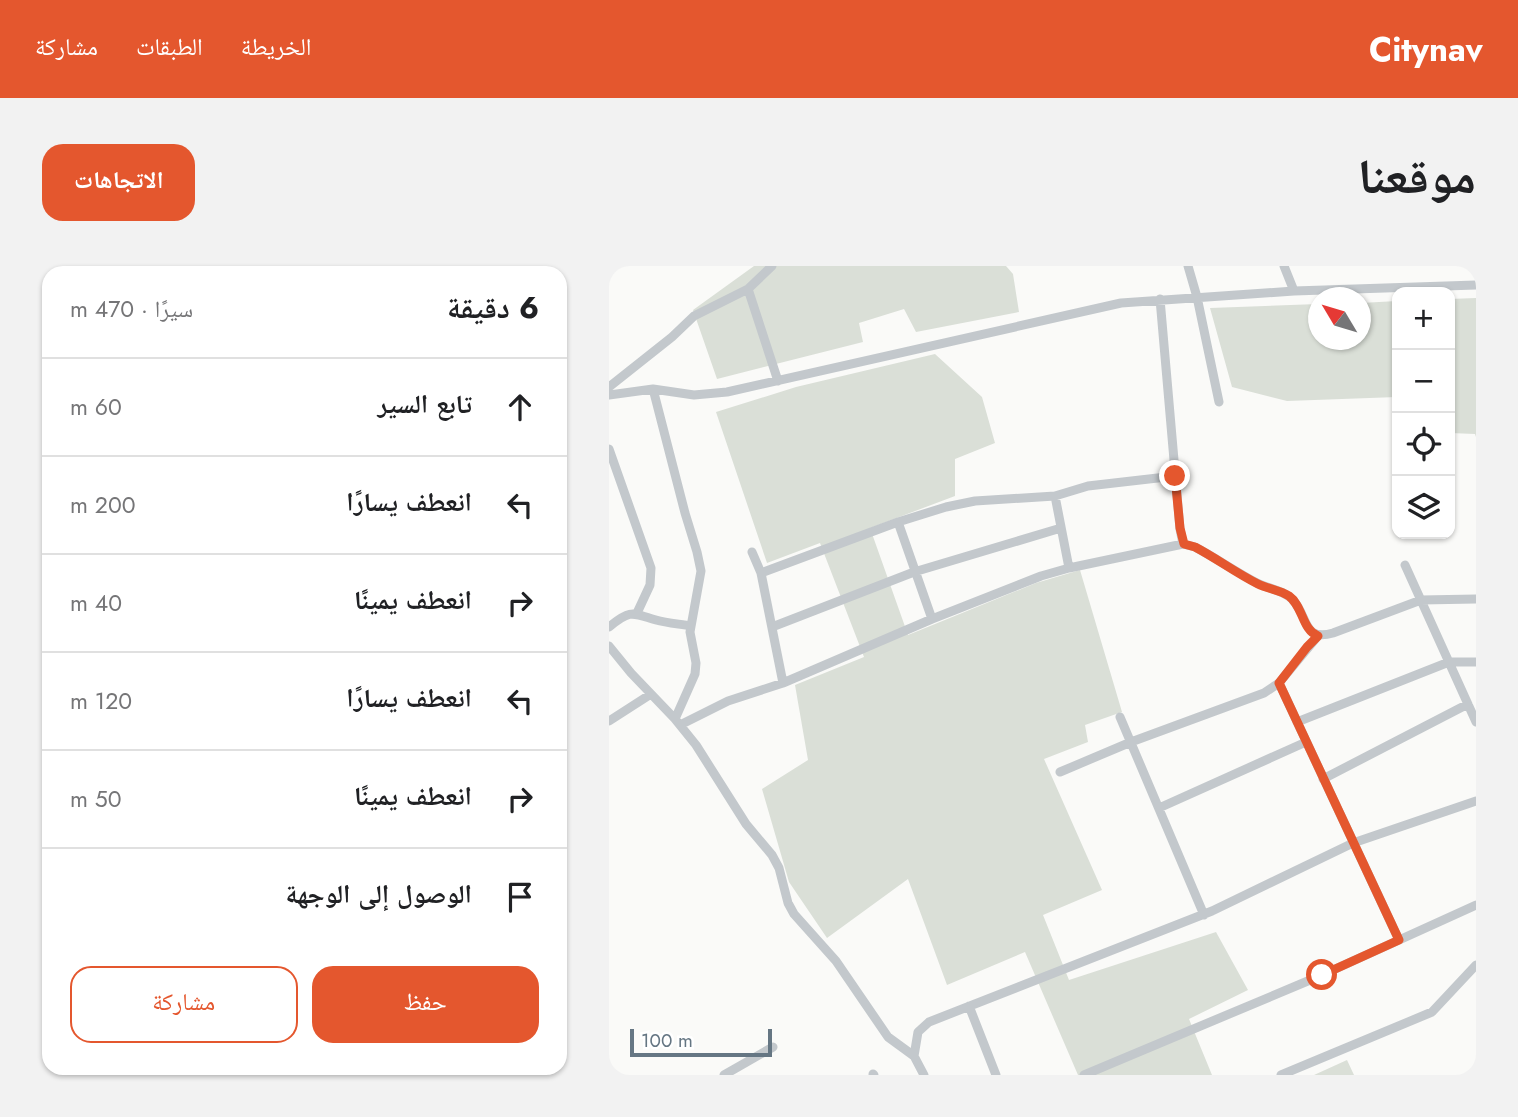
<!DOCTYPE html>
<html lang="ar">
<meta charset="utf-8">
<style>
:root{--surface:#fff;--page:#f2f2f2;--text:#202124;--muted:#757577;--line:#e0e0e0;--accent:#e4572e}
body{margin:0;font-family:Jost,"Noto Naskh Arabic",sans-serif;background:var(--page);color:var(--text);direction:rtl}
.controls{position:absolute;right:21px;top:21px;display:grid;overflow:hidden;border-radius:14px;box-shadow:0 2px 5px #0004}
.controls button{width:63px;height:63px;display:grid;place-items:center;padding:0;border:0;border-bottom:2px solid var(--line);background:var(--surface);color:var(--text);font:35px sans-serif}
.compass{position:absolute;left:699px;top:21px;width:63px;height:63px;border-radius:50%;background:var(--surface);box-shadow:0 2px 5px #0004;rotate:308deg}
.scale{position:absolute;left:21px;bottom:18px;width:142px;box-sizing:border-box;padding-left:7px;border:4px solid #657683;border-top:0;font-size:19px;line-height:24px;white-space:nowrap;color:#657683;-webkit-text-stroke:5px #fff;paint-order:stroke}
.stop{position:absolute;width:21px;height:21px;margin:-16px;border:5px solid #e4572e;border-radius:50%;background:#fff}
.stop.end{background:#e4572e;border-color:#fff;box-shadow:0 2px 7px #0008}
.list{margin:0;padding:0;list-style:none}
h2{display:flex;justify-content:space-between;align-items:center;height:91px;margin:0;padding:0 28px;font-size:30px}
h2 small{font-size:23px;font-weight:400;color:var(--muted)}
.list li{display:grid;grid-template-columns:46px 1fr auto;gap:21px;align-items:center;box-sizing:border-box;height:98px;padding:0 28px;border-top:2px solid var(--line)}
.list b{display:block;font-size:26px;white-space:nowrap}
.list em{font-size:23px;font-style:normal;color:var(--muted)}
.actions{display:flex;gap:14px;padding:21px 28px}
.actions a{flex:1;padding:16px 0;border:2px solid var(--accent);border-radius:21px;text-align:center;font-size:24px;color:var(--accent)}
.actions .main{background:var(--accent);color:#fff}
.icon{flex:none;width:38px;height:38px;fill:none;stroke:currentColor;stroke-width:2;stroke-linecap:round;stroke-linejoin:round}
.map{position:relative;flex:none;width:867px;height:809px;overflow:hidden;direction:ltr;border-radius:21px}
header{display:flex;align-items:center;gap:42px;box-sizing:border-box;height:98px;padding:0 35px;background:var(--accent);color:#fff}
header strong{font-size:33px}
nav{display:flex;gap:38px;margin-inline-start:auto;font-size:24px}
.intro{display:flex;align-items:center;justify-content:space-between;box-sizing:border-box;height:168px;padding:0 42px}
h1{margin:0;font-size:49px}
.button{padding:18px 32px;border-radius:21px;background:var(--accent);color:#fff;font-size:24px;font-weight:700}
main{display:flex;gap:42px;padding:0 42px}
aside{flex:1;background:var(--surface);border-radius:21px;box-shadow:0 2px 5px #0004}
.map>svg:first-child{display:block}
.green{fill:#dadfd7}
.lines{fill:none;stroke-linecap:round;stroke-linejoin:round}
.street{stroke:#c3c8cc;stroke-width:9}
.route{stroke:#e4572e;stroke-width:9}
</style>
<header>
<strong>Citynav</strong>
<nav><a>الخريطة</a><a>الطبقات</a><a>مشاركة</a></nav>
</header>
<div class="intro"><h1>موقعنا</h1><a class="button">الاتجاهات</a></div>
<main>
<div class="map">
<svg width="867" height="809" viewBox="0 0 867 809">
<rect width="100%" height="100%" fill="#fafaf8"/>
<path class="green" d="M145,0H397L404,8L410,46L307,66L295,43L250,57L254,76L108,113L84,44Z
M867,32V171L866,168L841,167V33Z
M788,35V131L678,135L623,121L601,42L709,38L710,74H752V37Z
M326,88L373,131L386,177L346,193V230L261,262L299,369L427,317L471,304L513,446L476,459L479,476L435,493L493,624L434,649L460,714L607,666L639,724L580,753L603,809H469L416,686L338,719L299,613L218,672L180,616L153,523L199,494L186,419L255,391L211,277L158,297L107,146L187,121Z
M738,794L745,809H705Z"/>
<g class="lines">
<path class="street" d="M579,0L588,31L610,136
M675,0L685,25
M139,23L169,115
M551,33L571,263L574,278
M0,121L63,71L85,50L139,23L163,0
M44,123L76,247L88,286L92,305L81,366L87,397L86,408L66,453
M0,129L44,123L85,129L118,126L512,37L685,25L867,19
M0,183L42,302L41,319L28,347
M446,230L460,302
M289,256L323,353
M143,286L152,307L174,417
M796,299L867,456
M152,307L289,256L337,241L366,235L446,230L479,220L566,210
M0,361C22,343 23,347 47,354C58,357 71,358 82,360
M163,361L305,306L452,262
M0,380L22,407L66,453L87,479L137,558L163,589L170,602L179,637L185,648L227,695L279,771L305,790L315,809
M670,417L790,674
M511,451L595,649
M0,455L42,428
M688,456L840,396H867
M71,459L119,435L174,417L323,353L432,310L460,302L574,278L586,281C607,292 627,306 648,317C660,323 674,324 683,333C700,350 693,376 724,367L812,334L867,333
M451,506L522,476L655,427L670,417L709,370
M714,513L859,438
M550,542L697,476
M360,740L387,809
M305,790L309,766L320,756L603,645L744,577L867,535
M264,808L265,809
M115,809L164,781
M475,809L713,709L867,639
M672,809L823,746L867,699"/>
</g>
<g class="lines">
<path class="route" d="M566,210L571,262L575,278L586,281C607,292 627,307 649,318C659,323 671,324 680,330C694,340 693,364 709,370L698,381L670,417L790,674L713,709"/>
</g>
</svg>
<div class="controls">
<button>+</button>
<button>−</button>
<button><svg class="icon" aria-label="locate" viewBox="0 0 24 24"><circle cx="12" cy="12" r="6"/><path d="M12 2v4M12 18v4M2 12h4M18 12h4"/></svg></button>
<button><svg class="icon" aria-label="layers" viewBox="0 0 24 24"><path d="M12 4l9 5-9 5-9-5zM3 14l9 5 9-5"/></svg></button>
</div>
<svg class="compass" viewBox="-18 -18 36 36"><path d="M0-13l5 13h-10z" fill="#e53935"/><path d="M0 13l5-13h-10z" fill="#757577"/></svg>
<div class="scale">100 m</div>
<div class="stop" style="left:713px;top:709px"></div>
<div class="stop end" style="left:566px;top:210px"></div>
</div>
<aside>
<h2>6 دقيقة<small>سيرًا · 470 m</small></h2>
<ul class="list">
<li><svg class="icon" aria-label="ahead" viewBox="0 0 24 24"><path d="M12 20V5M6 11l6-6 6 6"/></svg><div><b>تابع السير</b></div><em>60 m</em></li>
<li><svg class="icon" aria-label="left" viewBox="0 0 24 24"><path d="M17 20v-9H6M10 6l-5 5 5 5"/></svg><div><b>انعطف يسارًا</b></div><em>200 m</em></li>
<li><svg class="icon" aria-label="right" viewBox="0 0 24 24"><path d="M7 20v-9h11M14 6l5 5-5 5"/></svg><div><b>انعطف يمينًا</b></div><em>40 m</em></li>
<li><svg class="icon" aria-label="left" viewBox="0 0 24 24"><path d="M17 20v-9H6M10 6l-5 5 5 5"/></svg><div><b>انعطف يسارًا</b></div><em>120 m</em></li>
<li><svg class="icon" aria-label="right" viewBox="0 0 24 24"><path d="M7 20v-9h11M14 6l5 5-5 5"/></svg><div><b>انعطف يمينًا</b></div><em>50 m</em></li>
<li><svg class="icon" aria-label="arrive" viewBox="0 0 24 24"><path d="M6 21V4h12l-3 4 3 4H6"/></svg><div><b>الوصول إلى الوجهة</b></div></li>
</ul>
<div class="actions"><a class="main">حفظ</a><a>مشاركة</a></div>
</aside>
</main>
